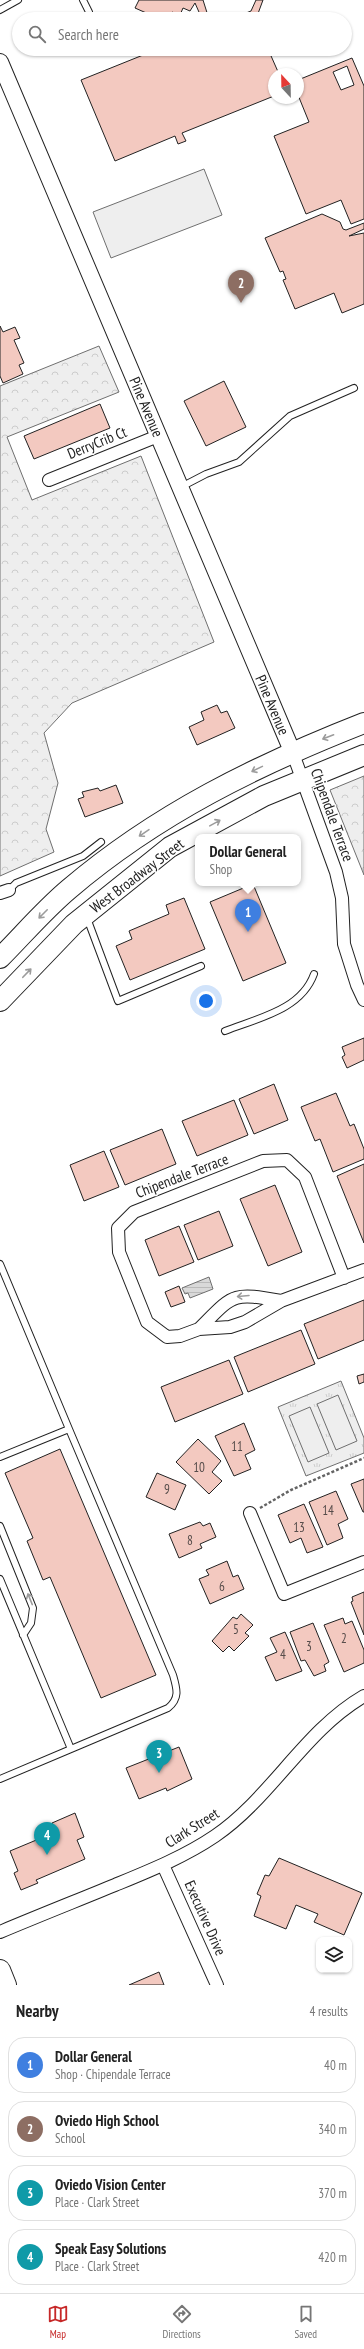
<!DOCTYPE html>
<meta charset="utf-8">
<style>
:root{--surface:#fff;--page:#f6f6f6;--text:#222;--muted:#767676;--line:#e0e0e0;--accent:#c62828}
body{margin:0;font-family:"PT Sans Narrow",sans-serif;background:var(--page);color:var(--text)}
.controls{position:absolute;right:12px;bottom:12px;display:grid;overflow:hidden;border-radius:8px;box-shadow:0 1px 3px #0004}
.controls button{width:36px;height:36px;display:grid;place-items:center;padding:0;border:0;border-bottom:1px solid var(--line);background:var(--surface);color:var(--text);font:20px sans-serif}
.compass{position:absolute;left:268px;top:68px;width:36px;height:36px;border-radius:50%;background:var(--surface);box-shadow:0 1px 3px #0004;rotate:338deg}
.you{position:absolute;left:206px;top:1001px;width:14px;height:14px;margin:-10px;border:3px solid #fff;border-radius:50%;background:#1a73e8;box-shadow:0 0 0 6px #1a73e833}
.badge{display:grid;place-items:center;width:26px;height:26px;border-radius:50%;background:var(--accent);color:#fff;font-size:13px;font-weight:700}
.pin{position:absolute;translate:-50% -33px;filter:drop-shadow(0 1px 2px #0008)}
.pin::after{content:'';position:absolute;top:21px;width:14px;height:12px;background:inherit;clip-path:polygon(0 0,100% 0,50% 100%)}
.popup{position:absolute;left:195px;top:834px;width:106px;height:52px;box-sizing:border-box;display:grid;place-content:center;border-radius:8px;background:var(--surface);filter:drop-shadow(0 1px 3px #0005);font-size:13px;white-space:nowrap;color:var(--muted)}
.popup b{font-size:15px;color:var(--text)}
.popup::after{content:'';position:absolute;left:50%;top:100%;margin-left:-8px;border:8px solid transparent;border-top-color:var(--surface)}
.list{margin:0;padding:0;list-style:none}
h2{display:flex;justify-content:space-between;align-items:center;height:52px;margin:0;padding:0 16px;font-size:17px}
h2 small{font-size:13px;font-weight:400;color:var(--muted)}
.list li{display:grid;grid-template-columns:26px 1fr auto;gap:12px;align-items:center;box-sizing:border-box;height:56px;margin:0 8px 8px;padding:0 8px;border:1px solid var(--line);border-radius:16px}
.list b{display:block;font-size:15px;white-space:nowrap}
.list p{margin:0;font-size:13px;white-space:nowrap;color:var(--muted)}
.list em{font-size:13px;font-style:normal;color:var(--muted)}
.icon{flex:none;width:22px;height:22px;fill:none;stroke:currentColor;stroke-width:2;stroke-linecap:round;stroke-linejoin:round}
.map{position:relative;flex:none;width:364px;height:1985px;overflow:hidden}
.search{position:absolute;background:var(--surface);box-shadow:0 1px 3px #0004;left:12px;right:12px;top:12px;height:44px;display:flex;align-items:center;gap:10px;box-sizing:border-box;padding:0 14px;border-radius:22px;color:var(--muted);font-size:15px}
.sheet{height:308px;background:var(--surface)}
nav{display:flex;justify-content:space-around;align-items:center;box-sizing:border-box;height:56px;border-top:1px solid var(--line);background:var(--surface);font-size:11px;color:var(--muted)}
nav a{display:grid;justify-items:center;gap:2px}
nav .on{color:var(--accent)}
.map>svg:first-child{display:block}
.forest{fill:url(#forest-crowns);stroke:#6f6f6f}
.park{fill:url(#park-tufts);stroke:#6f6f6f}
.pitch{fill:#eee;stroke:#6f6f6f}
.water{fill:url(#water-rules);stroke:#6f6f6f}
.building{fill:#f3c9c0;stroke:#222;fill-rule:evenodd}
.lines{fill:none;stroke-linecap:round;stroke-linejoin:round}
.service-casing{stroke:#222;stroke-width:8}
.minor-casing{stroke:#222;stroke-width:14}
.tertiary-casing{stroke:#222;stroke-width:18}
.primary-casing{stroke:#222;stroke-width:22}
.path{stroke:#646464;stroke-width:2.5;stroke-dasharray:3 2;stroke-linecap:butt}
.service{stroke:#fff;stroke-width:6}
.minor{stroke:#fff;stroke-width:12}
.tertiary{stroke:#fff;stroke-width:16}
.primary{stroke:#fff;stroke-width:20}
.oneway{stroke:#9c9c9c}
.labels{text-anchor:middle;stroke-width:3;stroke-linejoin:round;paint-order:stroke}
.number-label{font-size:13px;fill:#564c4a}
.street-label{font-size:15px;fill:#222;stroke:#fff}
</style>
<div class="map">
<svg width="364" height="1985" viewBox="0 0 364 1985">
<defs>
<pattern id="forest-crowns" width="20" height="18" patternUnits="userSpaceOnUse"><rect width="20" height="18" fill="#eee"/><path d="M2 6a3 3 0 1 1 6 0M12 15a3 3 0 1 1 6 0" fill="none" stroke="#ccc"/></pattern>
<pattern id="park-tufts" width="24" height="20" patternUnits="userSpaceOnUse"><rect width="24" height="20" fill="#eee"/><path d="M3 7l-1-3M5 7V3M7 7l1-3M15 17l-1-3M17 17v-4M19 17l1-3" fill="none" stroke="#ccc"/></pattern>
<pattern id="water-rules" width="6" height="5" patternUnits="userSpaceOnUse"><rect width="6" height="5" fill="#d9d9d9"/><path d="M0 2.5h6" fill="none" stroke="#bababa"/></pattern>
</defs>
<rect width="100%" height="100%" fill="#fff"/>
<path class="forest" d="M99,346L119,392L7,437L32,500L141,456L214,642L72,703L44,733L58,783L46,829L54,852L0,876V386Z
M364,776V875L330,790Z"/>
<path class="park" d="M341,1381L364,1438V1453L306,1476L278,1407Z"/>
<path class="pitch" d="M204,169L222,215L111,258L93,212Z
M338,1395L357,1441L336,1450L317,1404Z
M310,1407L329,1453L308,1462L289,1416Z"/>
<path class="water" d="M209,1277L213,1289L190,1298L188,1293L185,1294L182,1288Z"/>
<path class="building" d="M139,0H203L209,19H202L195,3L190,11L183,8L180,15L172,12L169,19H160L135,8Z
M256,0H263L256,19H231L251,11Z
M158,49H268L279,74H274V96L182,133L186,141L178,144L175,136L115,161L81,80Z
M352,58L364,86V219L351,224L341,200L306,214L274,136L309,122L298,95V80ZM347,66L354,85L341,90L333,72Z
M322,214L340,222L343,229L346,230L364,223V229L349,236L364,233V304L342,313L334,293L295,309L283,280L286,279L283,271L280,272L265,238Z
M0,326L3,332L15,327L20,338L14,340L24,363L19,365L23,374L3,383L0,376Z
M224,381L246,427L206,446L184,401Z
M100,404L110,428L34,459L24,436Z
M217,705L221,713L227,711L235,728L197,745L189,727L204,720L201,712Z
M116,785L123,803L85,817L78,799L84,797L82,792L98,788L100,791Z
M253,884L286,963L243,981L210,902Z
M184,898L205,949L130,980L116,946L132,939L129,931L169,914L166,905Z
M364,1038V1060L347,1068L342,1057L345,1055L342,1047Z
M274,1084L288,1120L254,1134L239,1099Z
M336,1093L350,1126L354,1124L364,1149V1159L333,1172L320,1139L315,1141L301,1107Z
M234,1100L248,1135L197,1156L182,1121Z
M162,1129L176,1164L125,1185L110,1150Z
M104,1151L119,1187L84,1201L70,1165Z
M364,1164V1243L337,1176Z
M275,1185L302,1252L268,1266L240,1199Z
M219,1211L233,1246L198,1260L184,1225Z
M179,1226L194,1262L159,1276L145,1240Z
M179,1286L185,1302L171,1307L165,1292Z
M364,1300V1340L318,1359L304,1324Z
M301,1330L315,1364L248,1392L234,1357Z
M229,1360L243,1394L175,1422L161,1387Z
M364,1374V1382L359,1384L357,1376Z
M244,1423L255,1450L245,1455L251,1469L234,1476L215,1436Z
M198,1439L221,1461L212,1472L222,1481L209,1494L176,1462Z
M60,1449L156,1675L101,1698L50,1577L43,1580L27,1541L33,1538L5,1473Z
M157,1473L186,1485L175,1510L146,1497Z
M364,1479V1512H363L351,1484Z
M336,1491L348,1519L338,1524L343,1538L327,1545L309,1502Z
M304,1504L323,1547L307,1553L301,1538L290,1543L278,1515Z
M200,1522L203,1526L210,1523L216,1537L200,1544L202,1548L179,1558L169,1534Z
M227,1561L233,1577L238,1575L244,1589L210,1604L199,1579L209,1575L206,1570Z
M364,1592V1635L351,1602L353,1601L352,1597Z
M241,1614L253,1625L245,1633L249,1636L234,1651L229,1646L223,1652L212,1641L233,1617L237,1619Z
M343,1618L345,1624L352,1621L364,1650V1663L344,1672L324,1625Z
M313,1623L329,1662L324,1665L326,1671L314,1676L305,1660L301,1661L290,1632Z
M285,1632L302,1671L276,1681L265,1657L277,1652L270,1638Z
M179,1747L192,1779L167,1791L166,1788L139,1799L126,1768Z
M75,1813L84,1837L77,1840L85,1859L36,1880L38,1883L21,1890L14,1873L18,1871L10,1851L46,1836L44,1832L54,1828L52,1823Z
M279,1858L362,1893L344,1935L314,1922L318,1914L296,1905L286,1929L254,1916L261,1896L257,1894L265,1875L269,1876Z
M159,1972L164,1985H129Z"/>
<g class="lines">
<defs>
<path id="service" d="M83,0L89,12
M0,10L18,0
M181,487L206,474L239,462L290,416L354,388
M9,890L16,883L83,856L101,842
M87,918L118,1001L201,966
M225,1031C258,1018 301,1010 314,974
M0,1264L69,1429L0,1457
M69,1429L173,1675C177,1689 180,1698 168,1708L71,1749
M0,1526L33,1608L31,1623L23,1635
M0,1579L71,1749L0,1779"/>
<path id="minor" d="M49,480L158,436
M292,751L336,872L342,898L344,944L357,985L364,1000
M0,893L9,890
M344,1278L305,1177L287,1160L263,1161L134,1212L118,1228L119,1252L147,1322L167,1337L180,1336L199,1329L230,1327L245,1322L281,1301L364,1270
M199,1329C234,1294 231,1292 281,1301
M250,1513L284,1594L364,1562
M163,1865L217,1985
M0,1932C38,1916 76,1901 115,1885C149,1871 184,1857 215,1836C272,1797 304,1731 364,1696"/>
<path id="tertiary" d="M0,62L292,751"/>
<path id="primary" d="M0,958C23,935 44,910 69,889C157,814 257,765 364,723
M0,1001L74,924L170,847L264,796L364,755
M0,1970L6,1985"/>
</defs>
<use href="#service" class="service-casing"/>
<use href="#minor" class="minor-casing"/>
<use href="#tertiary" class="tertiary-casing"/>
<use href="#primary" class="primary-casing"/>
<path class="path" d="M260,1508L291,1490L364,1458"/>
<use href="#service" class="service"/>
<use href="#minor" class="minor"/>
<use href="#tertiary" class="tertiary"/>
<use href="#primary" class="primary"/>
</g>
<defs><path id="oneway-shaft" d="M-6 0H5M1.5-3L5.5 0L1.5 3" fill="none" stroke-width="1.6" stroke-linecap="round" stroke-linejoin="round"/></defs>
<g class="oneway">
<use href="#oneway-shaft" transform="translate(328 737) rotate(159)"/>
<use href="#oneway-shaft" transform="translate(257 769) rotate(154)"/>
<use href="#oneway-shaft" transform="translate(215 823) rotate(-29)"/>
<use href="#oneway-shaft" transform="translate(144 833) rotate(146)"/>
<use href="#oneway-shaft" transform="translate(43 914) rotate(135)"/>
<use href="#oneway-shaft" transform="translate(27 973) rotate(-46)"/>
<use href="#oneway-shaft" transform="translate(243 1296) rotate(175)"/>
<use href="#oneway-shaft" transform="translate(30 1599) rotate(-112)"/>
</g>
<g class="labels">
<g class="number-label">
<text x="237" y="1451">11</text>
<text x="199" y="1472">10</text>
<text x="167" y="1494">9</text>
<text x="328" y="1515">14</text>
<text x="299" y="1532">13</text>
<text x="190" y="1545">8</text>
<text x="222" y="1591">6</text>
<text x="236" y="1634">5</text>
<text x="344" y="1643">2</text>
<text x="309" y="1651">3</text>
<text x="283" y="1659">4</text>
</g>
<g class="street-label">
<text transform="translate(146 407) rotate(67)" y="5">Pine Avenue</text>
<text transform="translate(97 443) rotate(-22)" y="5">DerryCrib Ct</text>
<text transform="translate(272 705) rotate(67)" y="5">Pine Avenue</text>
<text transform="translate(332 815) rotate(70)" y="5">Chipendale Terrace</text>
<text transform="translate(137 876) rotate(-37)" y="5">West Broadway Street</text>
<text transform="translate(182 1176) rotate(-21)" y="5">Chipendale Terrace</text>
<text transform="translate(192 1828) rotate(-32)" y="5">Clark Street</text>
<text transform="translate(205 1918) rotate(66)" y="5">Executive Drive</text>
</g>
</g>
</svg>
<div class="controls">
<button><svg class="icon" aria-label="layers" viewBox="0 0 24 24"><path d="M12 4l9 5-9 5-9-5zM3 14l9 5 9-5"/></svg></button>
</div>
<svg class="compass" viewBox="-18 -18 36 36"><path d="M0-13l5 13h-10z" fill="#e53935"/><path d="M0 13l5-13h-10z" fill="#767676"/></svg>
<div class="you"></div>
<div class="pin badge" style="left:248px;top:932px;background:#3f7fe0">1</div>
<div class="popup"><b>Dollar General</b>Shop</div>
<div class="pin badge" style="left:241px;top:303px;background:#8d6e63">2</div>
<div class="pin badge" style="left:159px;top:1773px;background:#0f9aa8">3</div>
<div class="pin badge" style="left:47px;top:1855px;background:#0f9aa8">4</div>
<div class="search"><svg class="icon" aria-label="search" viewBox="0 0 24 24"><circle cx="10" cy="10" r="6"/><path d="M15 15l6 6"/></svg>Search here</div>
</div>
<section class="sheet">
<h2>Nearby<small>4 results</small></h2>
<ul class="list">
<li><span class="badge" style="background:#3f7fe0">1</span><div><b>Dollar General</b><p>Shop · Chipendale Terrace</p></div><em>40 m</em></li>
<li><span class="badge" style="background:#8d6e63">2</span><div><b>Oviedo High School</b><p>School</p></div><em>340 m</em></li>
<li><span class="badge" style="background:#0f9aa8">3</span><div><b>Oviedo Vision Center</b><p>Place · Clark Street</p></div><em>370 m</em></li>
<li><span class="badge" style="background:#0f9aa8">4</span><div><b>Speak Easy Solutions</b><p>Place · Clark Street</p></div><em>420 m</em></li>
</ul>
</section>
<nav>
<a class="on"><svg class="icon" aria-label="map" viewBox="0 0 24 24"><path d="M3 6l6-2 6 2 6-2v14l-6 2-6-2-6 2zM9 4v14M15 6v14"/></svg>Map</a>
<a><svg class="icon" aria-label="directions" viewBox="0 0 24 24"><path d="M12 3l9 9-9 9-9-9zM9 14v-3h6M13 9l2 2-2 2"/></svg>Directions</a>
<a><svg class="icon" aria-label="saved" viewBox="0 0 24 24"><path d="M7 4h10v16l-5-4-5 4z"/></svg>Saved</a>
</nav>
